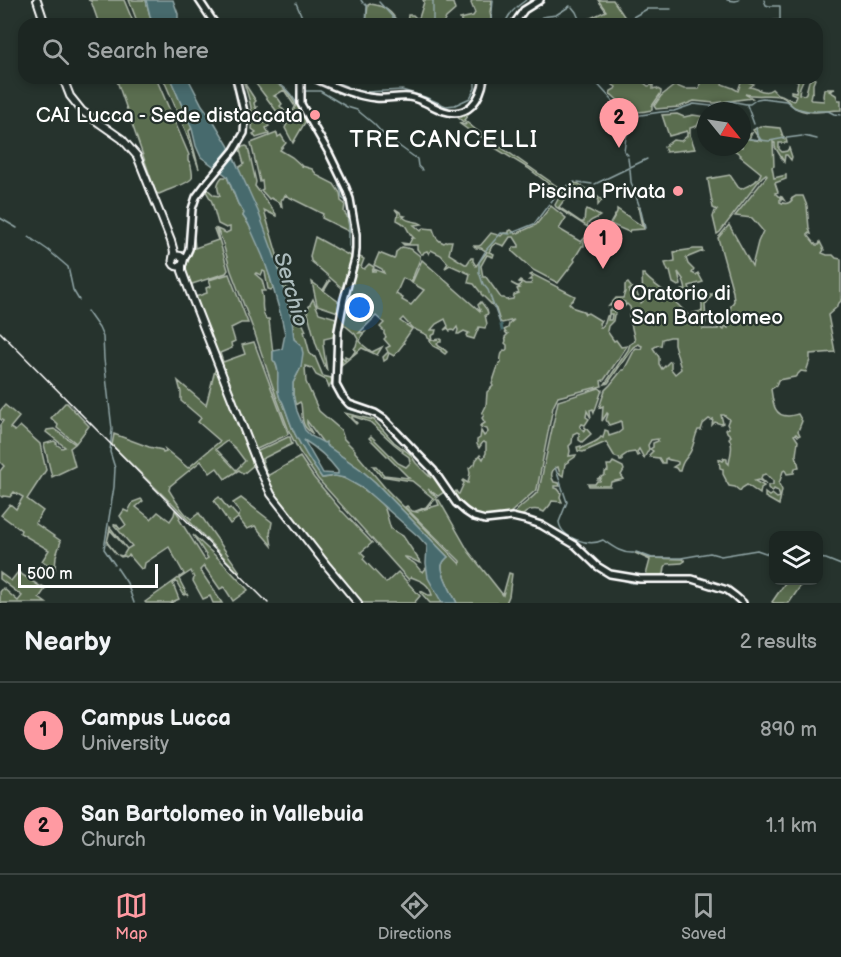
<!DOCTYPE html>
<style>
:root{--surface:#1c2622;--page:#252e2a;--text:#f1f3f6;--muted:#a0a5a5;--line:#3a4340;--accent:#ff9aa2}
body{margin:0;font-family:"Balsamiq Sans",sans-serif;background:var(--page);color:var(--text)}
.controls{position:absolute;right:18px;bottom:18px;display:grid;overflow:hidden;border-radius:12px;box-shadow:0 3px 9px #0003}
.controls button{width:54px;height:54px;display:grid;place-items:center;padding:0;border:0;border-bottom:2px solid var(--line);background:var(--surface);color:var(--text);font:30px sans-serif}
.compass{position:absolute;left:697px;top:102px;width:54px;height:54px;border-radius:50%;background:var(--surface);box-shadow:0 3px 9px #0003;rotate:120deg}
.scale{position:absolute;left:18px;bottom:15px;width:140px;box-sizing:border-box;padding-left:6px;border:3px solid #fff;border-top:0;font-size:16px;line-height:21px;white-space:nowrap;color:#fff;-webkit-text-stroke:4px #26332d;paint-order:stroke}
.you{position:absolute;left:360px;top:308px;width:21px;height:21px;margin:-15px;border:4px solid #fff;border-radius:50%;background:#1a73e8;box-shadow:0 0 0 9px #1a73e833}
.badge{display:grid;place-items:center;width:39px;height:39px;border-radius:50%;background:var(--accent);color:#111;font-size:20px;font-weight:700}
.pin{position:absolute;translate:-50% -50px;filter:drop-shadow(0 2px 3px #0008)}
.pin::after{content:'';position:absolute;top:32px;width:21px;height:18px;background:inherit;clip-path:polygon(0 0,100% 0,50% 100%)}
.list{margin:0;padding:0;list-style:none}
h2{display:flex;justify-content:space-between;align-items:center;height:78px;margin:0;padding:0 24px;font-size:26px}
h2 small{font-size:20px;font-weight:400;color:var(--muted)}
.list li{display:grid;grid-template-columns:39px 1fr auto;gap:18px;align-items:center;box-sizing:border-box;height:96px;padding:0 24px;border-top:2px solid var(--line)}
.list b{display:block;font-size:22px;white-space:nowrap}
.list p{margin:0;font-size:20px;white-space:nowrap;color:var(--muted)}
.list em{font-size:20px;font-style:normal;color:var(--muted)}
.icon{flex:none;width:33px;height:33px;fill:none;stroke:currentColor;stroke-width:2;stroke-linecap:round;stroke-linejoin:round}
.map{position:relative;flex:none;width:841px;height:603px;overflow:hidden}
.search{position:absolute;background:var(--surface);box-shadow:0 3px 9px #0003;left:18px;right:18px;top:18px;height:66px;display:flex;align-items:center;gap:15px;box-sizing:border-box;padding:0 21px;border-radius:18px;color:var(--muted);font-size:22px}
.sheet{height:270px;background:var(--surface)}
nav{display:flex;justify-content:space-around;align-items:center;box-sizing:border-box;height:84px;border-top:2px solid var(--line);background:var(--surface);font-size:16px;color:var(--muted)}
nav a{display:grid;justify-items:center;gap:3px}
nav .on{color:var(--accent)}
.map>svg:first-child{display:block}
.green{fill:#5a6d50;stroke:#acb6a8;stroke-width:1.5;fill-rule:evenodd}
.water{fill:#476b6d;stroke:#91a6a7;stroke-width:1.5;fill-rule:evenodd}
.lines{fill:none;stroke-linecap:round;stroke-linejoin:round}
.stream{stroke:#91a6a7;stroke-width:1.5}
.canal{stroke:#476b6d;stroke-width:3}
.secondary-casing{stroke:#fff;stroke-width:10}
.primary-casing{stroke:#fff;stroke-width:10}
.secondary{stroke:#26332d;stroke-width:5}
.primary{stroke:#26332d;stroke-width:6}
.rail{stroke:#fff;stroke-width:1.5}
.poi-dot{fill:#ff9aa2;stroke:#26332d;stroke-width:2}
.labels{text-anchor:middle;stroke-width:4.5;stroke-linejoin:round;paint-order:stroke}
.poi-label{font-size:21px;fill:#fff;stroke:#26332d;text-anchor:end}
.water-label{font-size:22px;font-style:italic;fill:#acbcbd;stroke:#26332d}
.quarter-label{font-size:24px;letter-spacing:1.5px;fill:#fff;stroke:#26332d}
</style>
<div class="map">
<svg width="841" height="603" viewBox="0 0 841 603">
<rect width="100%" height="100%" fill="#26332d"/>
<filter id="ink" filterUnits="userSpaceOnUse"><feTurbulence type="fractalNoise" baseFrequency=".0167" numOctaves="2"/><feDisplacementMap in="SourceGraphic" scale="12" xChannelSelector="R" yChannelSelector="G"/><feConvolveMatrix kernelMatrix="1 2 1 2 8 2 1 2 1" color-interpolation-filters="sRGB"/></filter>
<g filter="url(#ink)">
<path class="green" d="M88,0H124L134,24H99L91,1Z
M129,0H146L152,24H138Z
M423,0H446L447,3H453L455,10L446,18L443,24H407L408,15H413L416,18H419L424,2Z
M472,0H492L490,12L492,24H463L460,19L473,16L475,13L471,3Z
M598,0H613L626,19L618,24H586L584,21L606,11Z
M370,4C383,5 393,12 398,24H366L368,5Z
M116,78H156L189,155L188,156V161L190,162C191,166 193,175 192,178C189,184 166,190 159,194L156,193Z
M163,78H170L192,128L189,131L199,169L186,132Z
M242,78H248L251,80L245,84L256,101L254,103L255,107H257L256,109L264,123L267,122L269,126L266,128L269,134L256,138L253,134L256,132L252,129C254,113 249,98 244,83L245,82Z
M253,78C273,78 285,85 295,103L294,105L284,90L274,96L278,98L282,104L280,106L289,116L284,124L282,122L283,116L281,117L253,80Z
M620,78H644L643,82L648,86L653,85V89L656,88L661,91V93L652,106V110C628,115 630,111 612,95L610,94L611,91L615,89L616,87L613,85L616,80Z
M701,78H716L722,80V84L733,88L738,91L741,82H749L754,84L750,87C758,88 764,95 772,89L777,94C786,95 788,100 794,101L796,95L791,93V91L796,92L798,81L793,78H804L800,87L799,94L804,95L806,93L809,81L813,78L815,79L813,84V92L811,93L810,99L811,100L824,101L823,96L824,89H835L829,91L836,95L838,100H841V110C825,110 809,116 794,107C788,103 787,97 779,96C767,94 756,97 745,94L752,98L714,103L694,101L679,107L656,109L654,106L661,96L675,85L684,89H699Z
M299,102L307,119L293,143L285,128L296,105Z
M462,114L468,115L464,120L475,129L561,189L574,183L579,184L602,200L598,205V200L589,193L583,199L581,196L584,190L575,186L570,192L566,190L562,194L565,199L559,207L581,222H584L585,212L587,209L600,216C595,220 589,219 587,226L594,231L556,207L555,205L561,194L558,191L528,168L487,143L485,139L477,134V136L460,124L459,123L465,125L466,124L456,116Z
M677,114L684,117L693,115L706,117L700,120L697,126L690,128V135L695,149L666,152L664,147L673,140L681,141L687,136V131L669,136L662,115Z
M760,126L780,128L784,139L786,138L787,143H779V149L782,152L787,151L789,148L792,157L791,160L787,155H785L784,162L775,147V143L773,142L774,166L772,167L774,178L786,175V179L775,183L778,192L775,193L778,196L782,197L784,200L780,198V202C784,204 788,205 792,200L791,199L796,196H803L807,206L809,228L811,234L808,233V235L816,245H819L820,242L824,250L822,253L827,255H833L836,258L841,259V301L837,305V307L828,315L835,352L810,354V360L806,372L801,371L795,377L778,380L776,386L771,389C773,401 773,416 788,416C791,416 794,415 798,414L802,421L798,431L800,435L798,436L796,434L794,435L798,441L796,455L799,467L795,468L794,473L787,474L785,470L783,471L779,484L782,490L779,505L765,497V493L769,496L772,494L777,498L780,497L778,491L774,489L772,492L768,488V485H773V481L766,474L762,475L761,479L766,484L759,480L755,481L764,486L761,488L760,494L747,485L742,488L740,491L735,487L729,486L726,481V480L723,474V469L720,468L719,459L723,461L724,460L723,458L727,459V462L729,464C730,455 734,445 729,438L731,436L727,432L726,429L729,428L727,424L729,419L724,415H721L723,423L721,424L715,422L712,425L713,419L711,420L709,419L703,424L701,430H698C694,438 694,447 689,454C684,462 683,459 680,471H678L676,468L673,467L678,464V462C675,460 671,461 667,459V458L665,459V463H662L659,458L650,457L649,455L653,451L650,449L653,447V443L658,441V439L651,440L648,445L649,449L644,458L639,449L637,452L639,455L637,456L635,452L628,453L622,457V461H620L619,458L615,457L606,442L583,452L578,451L577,447L581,446V449C587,444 597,443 601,437L603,438L605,430L608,431L609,436L618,433L622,430L621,421L609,425L606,420L608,414L607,413L602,421L603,406L599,408L605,390L610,385L622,370H624L635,349L636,348L641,349L642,346L638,344L633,347L608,383L605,384L628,350L630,344L635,341L629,315L631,314L630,307L627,304L625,306V302L617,300L616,305L613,307L614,305L609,306L616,298H623L625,292V285L628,283L632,288L629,290V292L632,293L635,289L641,303L643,301L642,274H644C649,281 659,287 666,293C675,301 683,310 691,318H695L693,313L701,311L702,312V294H713L705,305L706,322L703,329H718V326L724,330L725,326L728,328L730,321L726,322L731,306L734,301L733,292L718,238L729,225L752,266L758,242L763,231L752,218L735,216L767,176L766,174L762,177L720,232L717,234L713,217L715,211L717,210L713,208L708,180V179L730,175L738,187L741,189C749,185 758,183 761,173L740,156L741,155L730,147H742V136L752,133L749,139L761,141L753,130ZM670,337H674V344L681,369L675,374L671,369V362L670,361L662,369L659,364V357L653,348L658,345L661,346L662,339Z
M277,133L278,137L281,135L286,143L280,150L292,157L302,166L312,169L318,176L334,184L340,193L341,201L345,204L344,212L347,216L350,232L322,218L323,214L285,195L283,199H281L282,207H281L280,203L271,198L269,199L261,190L263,189L262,181L260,182L251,143Z
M246,146L248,147L256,182L255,186L276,214V216L264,210L289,295L295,311L299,316L306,331H304L310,354L315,357L323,376L331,378L332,381L329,388L326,380L316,375L312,368L305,366L306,382L319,411L341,430L344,439L355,450V452L387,490L460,564V561L405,507L407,506L412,511L417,512L416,511L426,507L433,498L412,481L381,476L373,466H376L384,475L409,478L369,438L371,436L398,463L406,467L410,463L409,457L402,452L403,451L394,444L370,422L352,416V418L357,423L356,424L345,413L374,420L394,442L410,454L416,463L431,478L429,473L432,472L439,479L444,492L438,496L428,489L437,498L426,508L418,511L439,505L437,500H439L469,552L503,595L509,573L512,574L509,596L506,603H457C453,595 440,573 442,565C443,561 445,559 448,557L375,482L360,469L324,444L307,421V424L312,433C300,426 303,417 301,404L300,402L295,405L293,394V383L301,367L294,340L292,320L277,263L238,168L244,164L240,150L242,147Z
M222,177H227L238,204L244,213L243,216C257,235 267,265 273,288L271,290L268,289L265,272L263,271L261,275L256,273L255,274L262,280L265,291H261C265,303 259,306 266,319H269C270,333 273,346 273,359C282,370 275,383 279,395C281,403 280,396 283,403C287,413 290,424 295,434C303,450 312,464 322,478C327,478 332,476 336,476C348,477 377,497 384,507C386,510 389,524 391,529L403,536L421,563C415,562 411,557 405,557C408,561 410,560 414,563C418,566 418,570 423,572L427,567L442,603H430L421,593V591L428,595H432C429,584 422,581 411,577L409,580L318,479L299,451L289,431L276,396L255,334L231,271L222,240L217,229L226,233L230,231V227L226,228L218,224L212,202L206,191L207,189L214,195L220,196C217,188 216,184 222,177Z
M551,206L566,218L559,229L581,242L590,232L591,234L584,242V246H582L574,259L575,261L558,283L533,270L512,251L514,247H519V245L514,237H510L504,246L496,243L492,246L489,252L494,254L493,257L487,255L481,266L483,277H486L501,298H504L506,300L513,299L514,295L519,293L517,289L520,288L511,283L517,286H520L521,283L519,282L520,281L525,284H531L532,280H529L533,277L530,275L532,274L575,296L573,300L569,303L574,308L583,311L585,314L588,313L601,321L599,323L600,327H602L605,323L607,316L609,315L608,320H611L612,314H609V310H614L616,313L614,315L613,321L608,326L607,331L614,341L616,340L621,347L627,346L604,380L601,381L602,386L558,397L553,407L537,489L510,513L490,518L476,516L466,510L452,496L456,491L458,494H459L464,483L462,481L463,480L468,483L470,473L469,468L475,464L476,460L480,455L483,459L486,453V443L483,442L479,448L477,444V440L480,438L481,431L484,436L488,432L487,429L481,427L480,426L485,423L482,418L484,415L482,414L486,406L487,392L493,386L492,384L499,363L501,362C500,358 501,354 504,350L505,351L507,349V345L505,343L506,341L505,337L508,334L506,333L504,330L508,328L509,324L514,320L502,323L500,322L496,309L481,294V293L474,284L469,283L468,282L470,274L450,265L445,268L448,263L441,255L431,250L429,254L427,251L424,252L423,254H421L417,249V245H404L402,243L409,244L412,238H414C406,232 410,226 397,220L398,213L395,209L400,212L401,215L405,216L403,217C409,223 416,220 422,224L414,225L421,231L423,228L433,229C436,237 436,240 444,243L447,241H452L449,254L465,264H467L471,258H473V261L476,266L487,252L481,248H476L474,246H479L481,245L491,233L501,236L504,233H509V231L511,230L516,234L536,225Z
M638,207H639L644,229L630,230L629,232L610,224L617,212V209L642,226Z
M214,229H216L228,270L226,273L192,284L195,300L183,270L185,269C186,258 191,248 194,238L195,248L218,240Z
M315,237L352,257L342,288L311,261L310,256Z
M402,247L411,249L420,256V259L411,282L403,278L396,294L403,298L402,300L411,305L424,290L412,283L422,260L481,312L478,305L481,302L487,310L488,314L485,315L487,324L485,328L479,327L474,339L467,337L466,335L469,333L464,331L459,334H457L458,330L457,327L454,331L452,330L450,331L448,328L444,330L448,326L445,319L436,324L431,330H436L435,334L431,336L432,340L441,339V342H439L437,344C440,348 444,348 447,352L445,354L441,351V350L433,346L430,342L431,340L428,338L427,335L412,328L403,318L400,321L412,329L403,342L404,343L394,356L389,353L387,359L384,361L383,357L388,352L386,348L390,346L384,339L386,337L384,334V331L380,327L384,323L376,316L359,333L365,332L362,335L360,341L363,345L372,352L382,347L377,355L362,348L339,367L342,363V361H338L341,356L345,360V356L347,357H351L356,350L354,349L356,346L358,339L355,334L341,322L346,295L349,294L348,290L358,256L364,259L361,267L364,269L369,264L374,267L372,271H375L374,269L384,273L382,269L374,265L379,253L394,259L395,258L396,252Z
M694,249H702L703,251L686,258L688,264L694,270L692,273L696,275L698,273L703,282L689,286L691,293L682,292V290H686L683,279L678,272L681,285L678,286L673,283L670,271H668L665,263L675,261L674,252Z
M229,274L248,323H241L231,328L235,341L231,343L232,348L220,353L223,362L245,354L242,345L254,342L288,433L287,435L257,449L258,461L198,307L195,297L207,293L206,288L211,286L209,280Z
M329,280L330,281L324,291L339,302L338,312L317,305L312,282L323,290Z
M313,299L319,313L336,318L333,337L324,339V344L323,345L327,371L316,344L307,310Z
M215,370L220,372L256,463L243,474L239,470L225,479L217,468L210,473L201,461L170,486L169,490C175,500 182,512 191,519L199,513L240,572V574L172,503H171L112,445L114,434L149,447L162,450L163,453L166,452L165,449L188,468L220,441L198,422L201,418L181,401V392L178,381L206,405ZM227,441L236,449L245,461L236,470L217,450L216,449Z
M599,388L602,390L594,413L593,409L590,410L591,418L587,411L586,417L589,419L585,425L582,424L580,427L584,431L585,427L591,434L582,442L579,440V433L577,432L573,434L572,443L569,446L570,451L569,456L576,455L575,457L565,464L563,476L560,474L558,467C551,469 550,476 554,482L559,483L560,486H554V488L558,489L561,493L560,497L562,502L552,501L550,505L544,512C536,508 529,509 523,515L514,514C521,504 533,499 539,490L558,401Z
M65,403H67L89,426L76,443L57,428L58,425L51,418Z
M5,405L19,417L10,428L15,431L20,426L40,444L46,470L27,499L43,511L35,523L61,541L56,556L55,569L42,561L49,550L20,533L21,530L1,515L10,504L16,509L23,497L14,492L10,497L4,496L2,497L0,495V471L4,466L0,462V425L3,421L0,419V411Z
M54,429L75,444L70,448L75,466L52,477L44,444L54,441L57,443L56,444L62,448L65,447L46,432L47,430Z
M288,437H290L292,444L262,459L267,474L269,475L300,457L314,478L340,509L341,511L343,512L372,543L361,552L365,556L363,559L386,583L398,572L420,596L414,603H360L307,536L306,533L274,496L259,461L258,451Z
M613,462L623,467L624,470L621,475L624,479L611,482L610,486H589L588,484H595L597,481H600L601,479H597L605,475V472L608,471L607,465H611Z
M219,497L228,509L230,508L238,517L240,513L233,503L241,498L272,522L270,534L272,546L255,526L247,529L238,518L230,524L214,501Z
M141,499L143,501L136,507L151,519L158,512L170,521L174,515L175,510L180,517L179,519L205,560L208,558L193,535L221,561L248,590L233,601L224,587L220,589L204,566L200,570L222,603H213L210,596L203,599L193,581L194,578L191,571L179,579L188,596L186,594L184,595L176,581L173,584L179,599L172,602V603H146L145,602L184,574L169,547L145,563L144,568L141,569L129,555L126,557L125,556L121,557L118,555L122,556L124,554L127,549L110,530L107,542L117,555L107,543L110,527L127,549L132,546L114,525L116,524L120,529L126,525L120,516L124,510L128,512L133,502Z
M635,553H638L649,558L683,559L685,561L682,563L667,564L665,567L664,574L660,576L646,575L650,560Z
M18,572L41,587L42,586L46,588L39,598L46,603H0V592L3,588L18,601L22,596L0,579V573L11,581Z
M787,580L804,581L789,603H774L772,602Z"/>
<path class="water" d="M146,0H173L178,14V23L152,24Z
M170,78H188L202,105L213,120L228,145L258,211L277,263L292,320L294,339L301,345L303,353L301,367L293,383V394L297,411L305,430L311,436L324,443L326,442V445L360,469L375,482L448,557C446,559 443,561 442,565C440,573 453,595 457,603H442L428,578L426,563L427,546L419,537L364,489L344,478L335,476L322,478C312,464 303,450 295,434C290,424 287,413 283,403C280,396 281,403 279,395C275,383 282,369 273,360V351L282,349L285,334L281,316L270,277L263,257L248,223L243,216L244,213L238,204L227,176L201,157L196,146L192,129ZM304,440C317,448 329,459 338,471V474L323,473Z"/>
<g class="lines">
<path class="stream" d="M361,0L363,3
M727,0L735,1L739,0
M379,2L399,24
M296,3L305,24
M365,4L367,6L366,24
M572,7L576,12L580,21L584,22L585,24
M268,24L271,22
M433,24V0
M491,24L493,0
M505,24C508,14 517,6 526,0
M534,24L542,17L556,15L570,6
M621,24L647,9H671
M760,24L768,21L780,20V6H769L766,5L764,0
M268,78C282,85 287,88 296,102
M325,78L356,90L367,92L402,90L425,97L446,106L455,105L470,98L475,88V78
M592,78L613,101L633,116
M303,91H320L347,107L357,110L374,124L384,135L417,159L418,166L422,170
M296,103L306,119
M747,105L754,124
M634,116L661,112L674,111L694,104L711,106L730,101L746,104H750L757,99L763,98L786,101L795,108L808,111H828L834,114L841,115
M756,128L757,134L761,140
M804,136L817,139
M742,138L769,141L785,138
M787,138L802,136
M628,155L624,151L626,137L630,130L633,117
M628,158L629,166
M630,169L631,182L639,205
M578,182L592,184
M595,184L647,159
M551,202L560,190L575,182
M640,207L645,228
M0,218L17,228
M512,233L534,224L549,204
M29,237L48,250L68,267L73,290L79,300
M486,250L501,233L510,234
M485,252L479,262V272L483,284L488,290L500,323
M87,311L99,328L103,337L104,359L112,429L110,452L115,468L114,487L104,549L115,565
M334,335L342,294L353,253L349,246V227L347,202L342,198L341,191L339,185
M332,378L333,384
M335,389L348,409L371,415L378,419L404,443
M417,457L422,465L428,469
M555,467L567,502L559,522C561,538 589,547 603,540C613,547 622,554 634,553
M456,506C469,522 482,524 502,521
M636,552L652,558H681L710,553L721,556L757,550L774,556
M818,558L826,559L841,565
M587,560L593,568L604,574
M117,568L127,583L134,603
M614,577L632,583L654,582"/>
<path class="canal" d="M501,325L502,330"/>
<defs>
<path id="secondary" d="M199,0L215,24
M514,24L524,10L540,0
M301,78V104L329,153L346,188L350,199L356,234V249L355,259L344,299L338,331L336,385L342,396L349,404L375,413L384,419L434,471L456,503L465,511L474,517L485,520L512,517L529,521L541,525L575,545L597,566L610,574L640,579H692L727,590L735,596L743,603
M314,78C335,87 354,96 376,98C387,99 398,96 409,97C422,99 432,107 444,111C468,119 481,99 484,78
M183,262L189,249L192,209L196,197L205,185L234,150L244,133L245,116L236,78"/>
<path id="primary" d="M37,0L45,24
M63,78L70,96L82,111L122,139L137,156L171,241L174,252L173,258
M172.5 261a5.5 5.5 0 1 1 11 0a5.5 5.5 0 1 1-11 0Z
M182,264V271L189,290L257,463L271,494L328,567L358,603"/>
</defs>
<use href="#secondary" class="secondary-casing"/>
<use href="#primary" class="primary-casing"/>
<use href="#secondary" class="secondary"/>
<use href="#primary" class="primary"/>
<path class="rail" d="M0,332L268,603"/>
</g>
</g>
<g class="poi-dot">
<circle cx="315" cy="115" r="6"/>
<circle cx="678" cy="191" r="6"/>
<circle cx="619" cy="305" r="6"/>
</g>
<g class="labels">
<g class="poi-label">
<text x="303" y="122">CAI Lucca - Sede distaccata</text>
<text x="666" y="198">Piscina Privata</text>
<text x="631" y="300" text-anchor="start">Oratorio di<tspan x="631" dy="24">San Bartolomeo</tspan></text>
</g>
<g class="water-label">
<text transform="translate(292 289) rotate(74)" y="8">Serchio</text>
</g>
<g class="quarter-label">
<text x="444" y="147">TRE CANCELLI</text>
</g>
</g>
</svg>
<div class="controls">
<button><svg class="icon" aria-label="layers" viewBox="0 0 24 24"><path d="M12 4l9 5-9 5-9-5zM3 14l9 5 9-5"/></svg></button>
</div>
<svg class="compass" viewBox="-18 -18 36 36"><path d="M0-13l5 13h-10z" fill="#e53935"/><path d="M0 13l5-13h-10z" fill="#a0a5a5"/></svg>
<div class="scale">500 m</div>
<div class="you"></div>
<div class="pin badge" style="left:603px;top:269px">1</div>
<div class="pin badge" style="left:619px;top:148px">2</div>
<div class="search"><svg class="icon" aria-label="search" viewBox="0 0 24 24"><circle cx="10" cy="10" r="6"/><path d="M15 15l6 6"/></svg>Search here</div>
</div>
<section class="sheet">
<h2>Nearby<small>2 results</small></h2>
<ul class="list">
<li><span class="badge">1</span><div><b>Campus Lucca</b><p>University</p></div><em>890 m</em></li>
<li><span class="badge">2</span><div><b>San Bartolomeo in Vallebuia</b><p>Church</p></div><em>1.1 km</em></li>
</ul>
</section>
<nav>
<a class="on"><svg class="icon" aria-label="map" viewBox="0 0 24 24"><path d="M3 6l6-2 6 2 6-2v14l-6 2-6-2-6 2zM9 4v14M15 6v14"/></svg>Map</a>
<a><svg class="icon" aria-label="directions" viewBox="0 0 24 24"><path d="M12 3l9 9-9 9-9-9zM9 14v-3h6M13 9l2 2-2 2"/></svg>Directions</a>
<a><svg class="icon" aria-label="saved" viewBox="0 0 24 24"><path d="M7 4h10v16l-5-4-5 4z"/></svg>Saved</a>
</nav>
